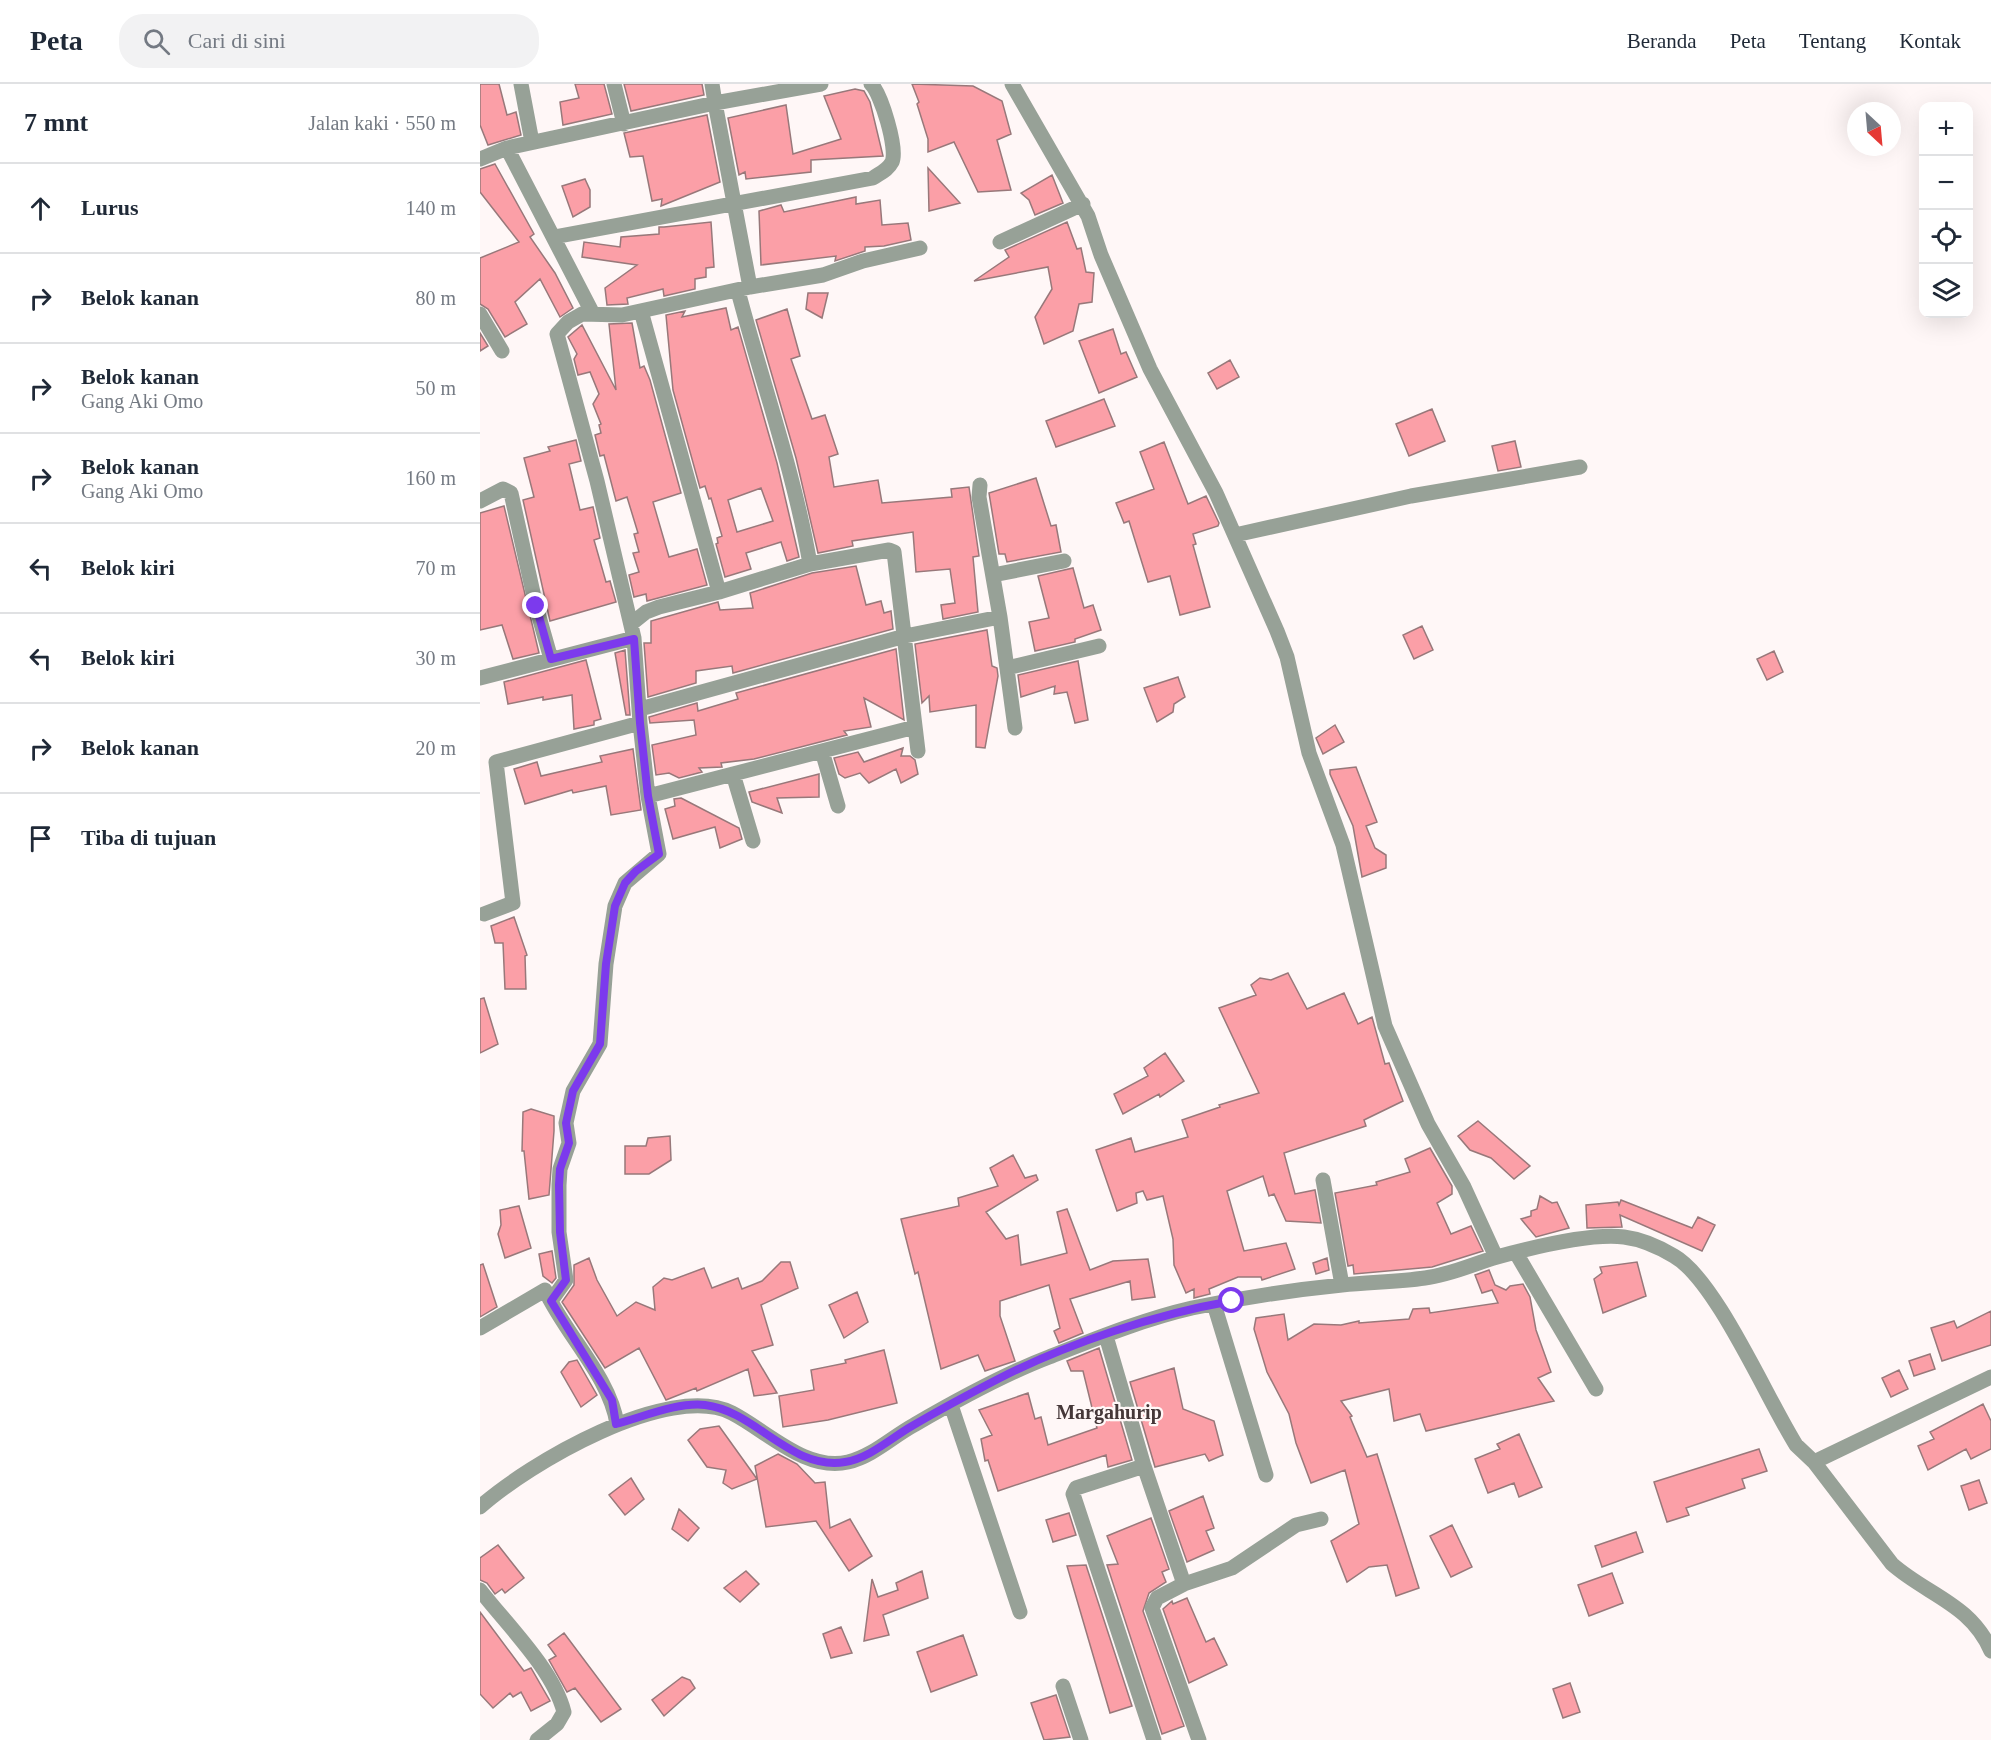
<!DOCTYPE html>
<html lang="id">
<meta charset="utf-8">
<style>
:root{--surface:#fff;--page:#f2f2f3;--text:#1f2937;--muted:#747a83;--line:#e0e1e3}
body{margin:0;font-family:Georgia,serif;background:var(--page);color:var(--text)}
.controls{position:absolute;right:18px;top:18px;display:grid;overflow:hidden;border-radius:12px;box-shadow:0 6px 24px #0002}
.controls button{width:54px;height:54px;display:grid;place-items:center;padding:0;border:0;border-bottom:2px solid var(--line);background:var(--surface);color:var(--text);font:30px sans-serif}
.compass{position:absolute;left:1367px;top:18px;width:54px;height:54px;border-radius:50%;background:var(--surface);box-shadow:0 6px 24px #0002;rotate:154deg}
.stop{position:absolute;width:18px;height:18px;margin:-14px;border:4px solid #7c3aed;border-radius:50%;background:#fff}
.stop.end{background:#7c3aed;border-color:#fff;box-shadow:0 2px 6px #0008}
.list{margin:0;padding:0;list-style:none}
h2{display:flex;justify-content:space-between;align-items:center;height:78px;margin:0;padding:0 24px;font-size:26px}
h2 small{font-size:20px;font-weight:400;color:var(--muted)}
.list li{display:grid;grid-template-columns:39px 1fr auto;gap:18px;align-items:center;box-sizing:border-box;height:90px;padding:0 24px;border-top:2px solid var(--line)}
.list b{display:block;font-size:22px;white-space:nowrap}
.list p{margin:0;font-size:20px;white-space:nowrap;color:var(--muted)}
.list em{font-size:20px;font-style:normal;color:var(--muted)}
.icon{flex:none;width:33px;height:33px;fill:none;stroke:currentColor;stroke-width:2;stroke-linecap:round;stroke-linejoin:round}
.map{position:relative;flex:none;width:1511px;height:1656px;overflow:hidden}
header{display:flex;align-items:center;gap:36px;box-sizing:border-box;height:84px;padding:0 30px;background:var(--surface);border-bottom:2px solid var(--line)}
header strong{font-size:28px}
nav{display:flex;gap:33px;margin-inline-start:auto;font-size:21px}
.search{width:420px;height:54px;background:var(--page);display:flex;align-items:center;gap:15px;box-sizing:border-box;padding:0 21px;border-radius:24px;color:var(--muted);font-size:22px}
main{display:flex}
aside{flex:1;background:var(--surface)}
.map>svg:first-child{display:block}
.building{fill:#fb9fa7;stroke:#98787a;stroke-width:1.5;fill-rule:evenodd}
.lines{fill:none;stroke-linecap:round;stroke-linejoin:round}
.minor{stroke:#97a197;stroke-width:15}
.route{stroke:#7c3aed;stroke-width:8}
.labels{text-anchor:middle;stroke-width:4.5;stroke-linejoin:round;paint-order:stroke}
.quarter-label{font-size:20px;font-weight:bold;fill:#453738;stroke:#fff7f7}
</style>
<header>
<strong>Peta</strong>
<div class="search"><svg class="icon" aria-label="search" viewBox="0 0 24 24"><circle cx="10" cy="10" r="6"/><path d="M15 15l6 6"/></svg>Cari di sini</div>
<nav><a>Beranda</a><a>Peta</a><a>Tentang</a><a>Kontak</a></nav>
</header>
<main>
<aside>
<h2>7 mnt<small>Jalan kaki · 550 m</small></h2>
<ul class="list">
<li><svg class="icon" aria-label="ahead" viewBox="0 0 24 24"><path d="M12 20V5M6 11l6-6 6 6"/></svg><div><b>Lurus</b></div><em>140 m</em></li>
<li><svg class="icon" aria-label="right" viewBox="0 0 24 24"><path d="M7 20v-9h11M14 6l5 5-5 5"/></svg><div><b>Belok kanan</b></div><em>80 m</em></li>
<li><svg class="icon" aria-label="right" viewBox="0 0 24 24"><path d="M7 20v-9h11M14 6l5 5-5 5"/></svg><div><b>Belok kanan</b><p>Gang Aki Omo</p></div><em>50 m</em></li>
<li><svg class="icon" aria-label="right" viewBox="0 0 24 24"><path d="M7 20v-9h11M14 6l5 5-5 5"/></svg><div><b>Belok kanan</b><p>Gang Aki Omo</p></div><em>160 m</em></li>
<li><svg class="icon" aria-label="left" viewBox="0 0 24 24"><path d="M17 20v-9H6M10 6l-5 5 5 5"/></svg><div><b>Belok kiri</b></div><em>70 m</em></li>
<li><svg class="icon" aria-label="left" viewBox="0 0 24 24"><path d="M17 20v-9H6M10 6l-5 5 5 5"/></svg><div><b>Belok kiri</b></div><em>30 m</em></li>
<li><svg class="icon" aria-label="right" viewBox="0 0 24 24"><path d="M7 20v-9h11M14 6l5 5-5 5"/></svg><div><b>Belok kanan</b></div><em>20 m</em></li>
<li><svg class="icon" aria-label="arrive" viewBox="0 0 24 24"><path d="M6 21V4h12l-3 4 3 4H6"/></svg><div><b>Tiba di tujuan</b></div></li>
</ul>
</aside>
<div class="map">
<svg width="1511" height="1656" viewBox="0 0 1511 1656">
<rect width="100%" height="100%" fill="#fff7f7"/>
<path class="building" d="M0,0H19L27,31L36,28L41,51L8,61L0,41Z
M95,0H124L132,30L83,41L80,18L99,14Z
M144,0H222L224,11L151,27Z
M432,0L493,2L522,17L531,50L517,56L531,106L498,108L474,58L448,68V55L437,20L439,18Z
M375,5L384,7L390,18L403,72L331,76V88L266,95L265,88L259,91L248,34L306,21L313,70L361,55L344,12Z
M227,31L240,98L181,122L182,115L172,117L163,72L150,73L144,49Z
M15,80L54,150L50,153L75,189L93,224L80,233L60,195L35,218L47,240L25,253L8,225L0,220V174L39,158L0,108V85Z
M448,84L480,119L449,127Z
M572,91L583,119L555,131L549,116L541,109Z
M105,95L110,106V123L93,133L82,102Z
M376,113V120L400,116L402,141L428,139L431,156L404,162L385,163V167L355,177L356,172L281,181L279,127L301,121L304,128Z
M231,138L234,183L226,184V193L215,195V205L184,212L183,205L147,214L148,220L127,221L125,204L157,181L102,173L104,158L140,163L141,153L179,150V143H184Z
M587,138L597,165L601,164L606,188L614,189L612,218L599,220L593,247L564,260L555,233L572,205L568,183L494,197L529,173L525,166Z
M328,209H348L342,234L326,225Z
M246,224L251,246L258,243L297,379L319,473L307,477L301,458L266,469L271,485L245,493L236,460L238,459L237,454L242,452L231,414L229,415L225,402L220,404L193,306L186,231L205,227L202,233ZM281,404L293,437L257,448L248,416Z
M307,225L320,272L311,275L332,335L345,331L358,370L349,373L354,403L398,396L402,419L472,413L471,405L489,403L499,472L493,473L498,528L463,535L461,521L475,519L470,485L436,488L433,448L372,457L373,462L338,469L316,374L276,236Z
M152,239L160,284L164,282L170,296L201,409L173,418L189,473L217,465L227,501L167,517L166,510L154,513L149,491L159,488L153,469L159,468L154,450L158,449L147,413L136,417L124,371L120,372L115,351L121,349L119,341L121,340L113,320L119,310L110,288L98,291L94,275L97,270L88,253L102,241L136,306L129,240Z
M633,245L641,270L646,268L657,293L619,309L599,257Z
M0,249L8,262L0,267Z
M750,276L759,293L737,305L728,289Z
M624,315L635,342L576,363L566,337Z
M952,325L965,357L929,372L916,340Z
M96,356L101,377L89,380L100,426L113,423L120,454L114,456L126,498L130,497L136,518L70,537L43,416L54,413L44,374L70,367L68,363Z
M1035,357L1041,383L1018,387L1012,362Z
M684,358L708,420L726,412L739,439L738,442L713,450L716,460L713,461L730,523L700,531L690,492L668,498L649,437L644,439L636,419L674,405L660,368Z
M556,394L571,442L576,441L581,468L527,478L525,470H519L509,409Z
M24,422L59,569L33,575L22,541L0,546V429Z
M376,482L386,521L401,517L404,529L411,527L413,545L253,589L252,582L216,587V599L168,613L164,559H171V537L238,518L240,526L273,524L270,509L332,489Z
M593,484L604,524L613,521L621,546L595,555V558L555,567L549,538L569,534L558,492Z
M942,542L953,566L934,575L923,551Z
M507,546L512,582L517,584L518,592L505,664L496,663V621L450,628L449,612L442,619L435,560Z
M416,565L424,636L384,614L391,643L364,647L367,651L274,675L241,679L242,683L219,684L222,688L199,694L189,689L176,691L172,661L216,651L214,636L170,639L169,633L217,619L218,627L258,615L256,609Z
M145,566L150,631H146L135,569Z
M1294,567L1303,588L1287,596L1277,575Z
M106,576L121,635L114,637V641L94,645L92,611L63,616V613L28,620L24,598Z
M598,577L608,636L595,639L587,608L574,610L575,602L541,613L538,591Z
M698,593L705,613L694,620L693,628L677,638L664,604Z
M855,641L864,658L843,670L836,654Z
M423,664L421,672H430L435,676L438,690L421,699L416,685L389,699L380,689L365,694L359,690L354,674L378,668L384,678Z
M153,665L161,726L131,731L126,702L93,709L92,706L45,720L34,685L57,678L61,692L122,678L120,672Z
M876,683L897,738L886,742L895,764L906,771V784L882,793L873,742L850,690V686Z
M339,690V713L297,714L302,729L272,718L269,708Z
M201,714L259,744L262,755L240,764L235,743L193,755L185,725L195,722L194,715Z
M34,833L47,871L45,872L46,905H25L23,859H15L11,842Z
M808,889L827,925L864,909L878,940L892,933L905,980L909,979L923,1017L884,1036L886,1042L804,1069L815,1110L835,1106L841,1139L806,1137L794,1110L789,1112L783,1092L747,1107L764,1167L806,1159L815,1185L782,1196L781,1193H758L729,1205L730,1210L714,1214V1205L706,1209L694,1181L693,1155L683,1112L667,1116L663,1107L656,1109L657,1119L637,1127L616,1066L651,1054L655,1068L708,1053L702,1036L740,1023L739,1021L779,1009L739,924L776,911L771,901L780,894L791,896Z
M4,914L18,960L0,969V915Z
M685,969L704,997L680,1013L679,1010L643,1030L634,1010L668,992L664,984Z
M51,1025L74,1032V1047L69,1111L49,1115L44,1067H42L43,1028Z
M998,1037L1050,1082L1034,1095L1011,1074L990,1066L978,1052Z
M190,1052L191,1076L169,1090H145V1062H166L168,1054Z
M950,1064L972,1102V1110L957,1119L971,1150L991,1142L1003,1167L952,1183L874,1190L873,1181L868,1182L855,1109L897,1101L896,1098L930,1088L925,1075Z
M533,1071L545,1094L556,1091L558,1096L506,1128L526,1155L538,1151L541,1181L587,1169L577,1128L587,1125L610,1186L633,1177L668,1175L675,1213L652,1216L650,1197L590,1215L603,1249L579,1259L574,1247L580,1244L569,1201L520,1217V1232L535,1277L505,1287L498,1271L461,1285L438,1188L435,1190L421,1135L479,1122L478,1114L518,1102L510,1084Z
M1060,1112L1072,1119L1077,1118L1089,1144L1056,1153L1041,1135L1051,1132V1127L1057,1125Z
M1141,1116L1212,1144L1218,1133L1235,1141L1222,1167L1140,1131L1142,1143L1107,1144L1106,1121L1138,1118L1139,1121Z
M39,1122L51,1164L25,1174L18,1150L21,1141L20,1126Z
M72,1167L76,1194L72,1199L63,1192L59,1170Z
M109,1174L117,1196L137,1232L156,1218L175,1226L173,1203L184,1194L192,1196L224,1184L232,1204L258,1194L262,1205L282,1197L301,1178H310L318,1204L281,1221L293,1261L272,1267L297,1309L274,1312L268,1285L217,1307L216,1304L186,1316L159,1264L125,1284L82,1218L94,1201V1181Z
M847,1174L849,1186L836,1190L833,1179Z
M1157,1178L1166,1212L1123,1229L1114,1195L1122,1189L1120,1183Z
M3,1180L17,1223L0,1233V1181Z
M1009,1186L1015,1201L1026,1206L1030,1202L1043,1200L1050,1213L1056,1246L1071,1288L1058,1294L1074,1317L946,1347L940,1330L914,1337L909,1305L861,1317L872,1332L870,1333L887,1373L897,1370L939,1504L916,1512L907,1481L889,1483L867,1498L851,1457L879,1440L865,1386L831,1399L816,1359L809,1330L787,1288L774,1245L776,1234L804,1230L808,1256L834,1240L861,1241L879,1237V1239L929,1235L933,1225L949,1224L950,1229L1018,1219L1012,1206L1002,1209L995,1191Z
M377,1208L388,1238L364,1254L349,1221Z
M1511,1227V1261L1462,1277L1451,1244L1474,1237L1477,1244Z
M619,1264L652,1376L628,1383L626,1371L518,1407L508,1376L505,1377L501,1355L512,1351L499,1326L548,1309L555,1335L561,1333L568,1361L617,1344L603,1287H591L587,1277Z
M404,1266L417,1319L348,1336L303,1343L299,1312L334,1306L331,1286L366,1279L365,1276Z
M1450,1270L1455,1285L1434,1292L1429,1277Z
M97,1276L117,1311L101,1323L81,1288L89,1278Z
M694,1284L703,1325L734,1337L743,1371L729,1377L725,1370L675,1383L650,1298Z
M1419,1286L1428,1305L1411,1313L1402,1294Z
M1503,1320L1511,1337V1365L1491,1375L1486,1365L1448,1386L1438,1362L1454,1355L1450,1348Z
M239,1342L277,1395L252,1405L243,1399L246,1386L227,1383L208,1356L220,1345Z
M1039,1350L1062,1403L1039,1413L1034,1399L1008,1409L995,1375L1020,1365L1017,1360Z
M1279,1365L1287,1387L1262,1395L1265,1404L1206,1424L1209,1431L1187,1438L1174,1398Z
M298,1370L317,1380L335,1399L345,1398L350,1444L370,1435L392,1472L369,1487L336,1437L286,1443L275,1382Z
M151,1394L164,1415L145,1431L129,1411Z
M1499,1396L1507,1419L1489,1426L1481,1402Z
M723,1412L734,1444L726,1447L734,1466L707,1478L689,1427Z
M199,1425L219,1444L208,1457L192,1445Z
M589,1429L596,1451L573,1458L566,1436Z
M671,1434L689,1485L682,1488L686,1498L669,1509L663,1527L704,1642L682,1650L627,1481L638,1480L627,1452Z
M972,1441L992,1483L971,1493L950,1452Z
M1156,1448L1163,1468L1122,1483L1115,1462Z
M18,1461L44,1494L25,1509L22,1505L15,1510L7,1499L0,1496V1474Z
M606,1481L652,1622L630,1629L587,1482Z
M266,1487L279,1500L260,1518L244,1504Z
M442,1487L448,1514L403,1531L409,1551L384,1557L392,1495L398,1513L418,1506L416,1499Z
M1132,1489L1143,1519L1109,1532L1098,1501Z
M707,1514L726,1558L734,1554L747,1581L709,1599L683,1525L692,1517L693,1520Z
M0,1528L44,1587L51,1584L70,1617L51,1627L41,1608L33,1613L30,1609L13,1624L0,1610Z
M361,1543L372,1569L351,1574L343,1550Z
M84,1549L141,1625L121,1638L95,1604L87,1608L69,1576L76,1572L68,1561Z
M483,1551L497,1591L451,1608L437,1568Z
M202,1593L210,1596L215,1604L184,1632L172,1616Z
M1090,1599L1100,1628L1083,1634L1073,1605Z
M576,1611L590,1653L564,1656L551,1619Z"/>
<g class="lines">
<path class="minor" d="M41,0L52,58
M134,0L144,40
M232,0L235,19L341,0
M532,0L608,132L621,171L670,285L736,409L797,547L807,573L829,669L863,761L905,942L948,1040L984,1103L1016,1173
M27,64L113,230
M0,75L27,64L235,19L270,203
M74,153L393,94C400,89 408,86 412,78C418,65 401,9 391,0
M520,158L603,120
M258,207C282,298 314,387 330,480
M161,227L239,508
M0,230L22,267
M500,401L499,413L520,533L535,644
M0,417L23,405L31,409L56,522L71,575
M755,451L931,412L1100,383
M513,491L584,477
M151,540L166,528L179,523L239,508L330,480L409,466L414,468L438,667
M527,584L619,562
M0,594L154,554
M160,625L425,552L520,533
M342,667L358,722
M253,690L273,757
M168,712L435,643
M4,830L33,819L16,678L160,639
M843,1096L862,1201
M1036,1169L1116,1305
M71,1217L86,1196L79,1148V1101L80,1085L89,1059L86,1039L93,1007L120,960L126,880L135,822L145,799L179,770L168,712L160,639L154,554L117,397L77,250L88,238L102,230L142,231L270,203L343,191L383,177L440,164
M734,1220L786,1391
M0,1244L65,1206C85,1250 130,1293 137,1340
M626,1252L664,1382L704,1500L677,1514L672,1524L719,1656
M471,1321L540,1528
M1334,1378L1511,1293
M664,1382L596,1404L593,1410L674,1656
M0,1423C48,1380 189,1297 252,1329C287,1347 326,1388 368,1378C393,1372 412,1353 434,1341C477,1316 522,1291 569,1273C615,1255 664,1235 712,1224C761,1214 812,1206 862,1201C889,1198 917,1198 945,1194C970,1191 993,1180 1017,1173C1050,1164 1111,1149 1144,1153C1160,1155 1179,1163 1194,1172C1236,1196 1287,1315 1316,1361L1334,1378L1412,1480C1447,1511 1491,1520 1511,1567
M704,1500L752,1484L816,1441L841,1435
M0,1506C27,1541 73,1585 84,1628L77,1640L57,1656
M583,1602L601,1656"/>
</g>
<g class="lines">
<path class="route" d="M56,522L71,575L154,555L160,639L168,712L179,770L156,787L145,799L135,822L126,880L120,960L93,1007L86,1039L89,1059L80,1085L79,1101L80,1148L86,1196L71,1217L132,1316L136,1340C163,1333 197,1318 225,1321C276,1327 311,1387 365,1378C390,1374 411,1354 432,1342C461,1325 491,1309 520,1294C589,1259 676,1230 752,1217"/>
</g>
<g class="labels">
<g class="quarter-label">
<text x="629" y="1335">Margahurip</text>
</g>
</g>
</svg>
<div class="controls">
<button>+</button>
<button>−</button>
<button><svg class="icon" aria-label="locate" viewBox="0 0 24 24"><circle cx="12" cy="12" r="6"/><path d="M12 2v4M12 18v4M2 12h4M18 12h4"/></svg></button>
<button><svg class="icon" aria-label="layers" viewBox="0 0 24 24"><path d="M12 4l9 5-9 5-9-5zM3 14l9 5 9-5"/></svg></button>
</div>
<svg class="compass" viewBox="-18 -18 36 36"><path d="M0-13l5 13h-10z" fill="#e53935"/><path d="M0 13l5-13h-10z" fill="#747a83"/></svg>
<div class="stop" style="left:752px;top:1217px"></div>
<div class="stop end" style="left:56px;top:522px"></div>
</div>
</main>
